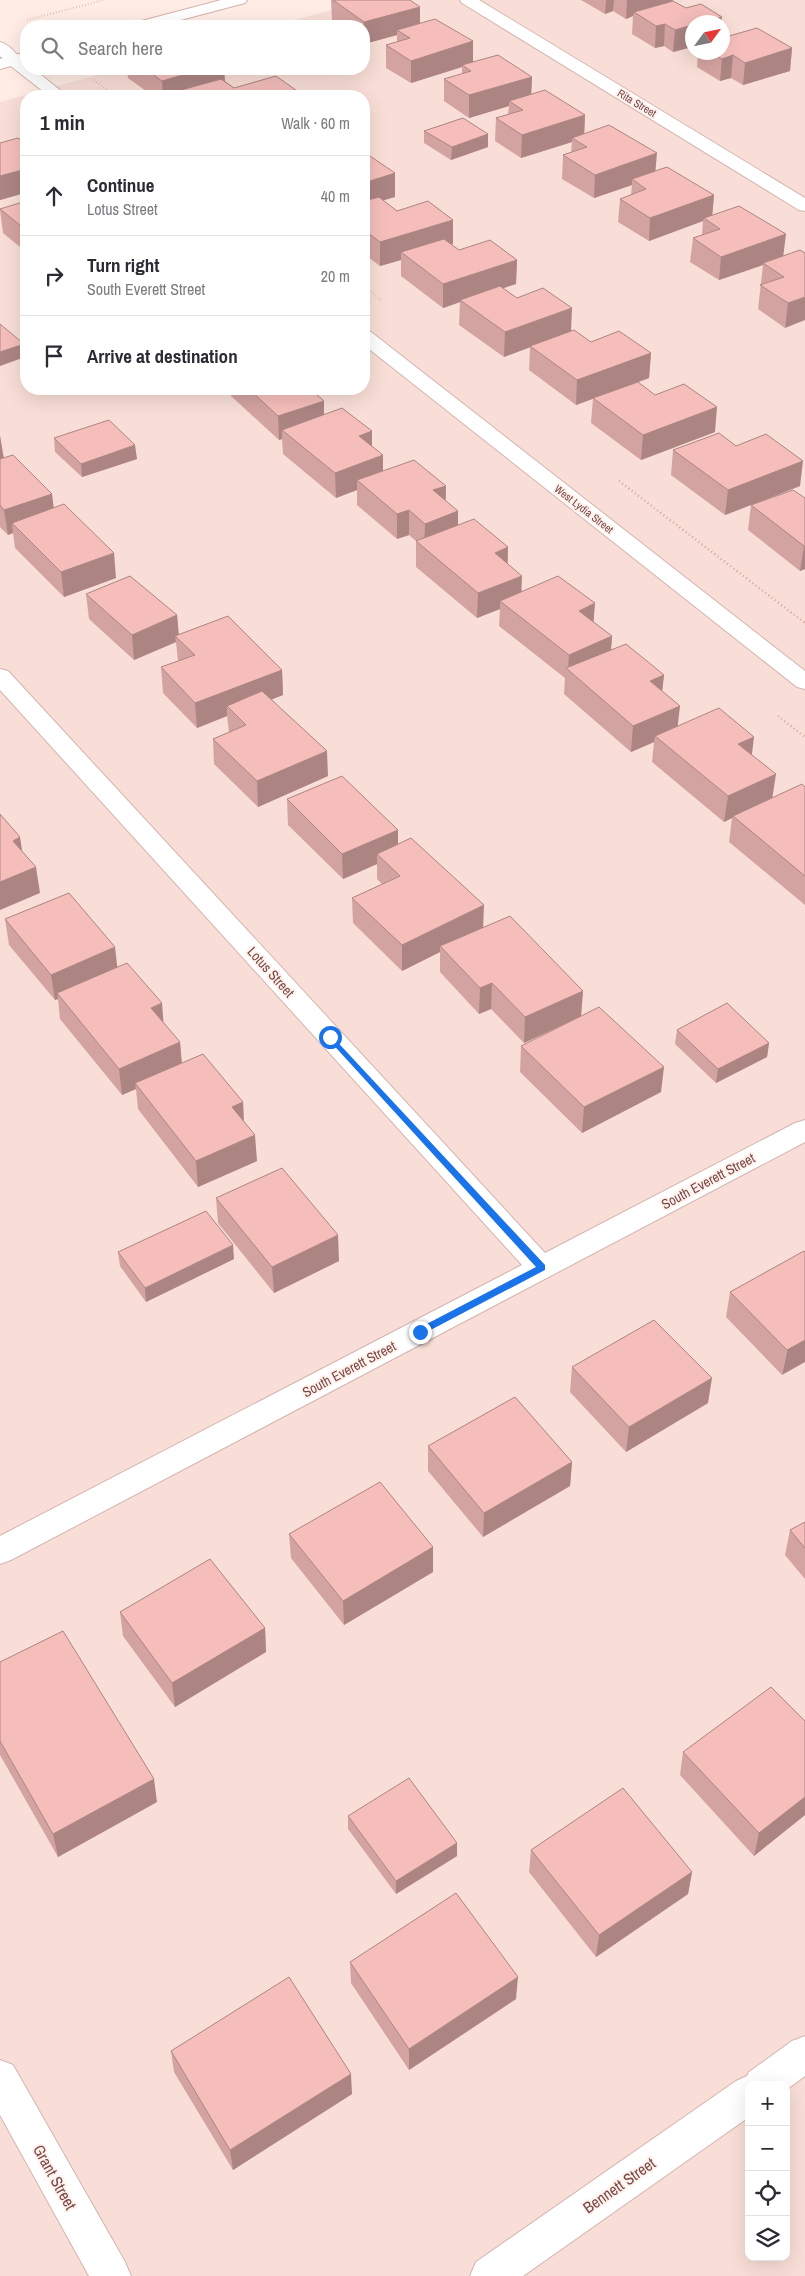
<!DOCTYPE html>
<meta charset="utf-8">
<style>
:root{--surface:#fff;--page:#f2f2f3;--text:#2b2b33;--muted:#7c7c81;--line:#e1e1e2}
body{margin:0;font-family:"Archivo Narrow",sans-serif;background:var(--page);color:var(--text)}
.controls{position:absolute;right:15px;bottom:15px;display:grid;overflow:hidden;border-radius:10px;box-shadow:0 5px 20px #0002}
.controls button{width:45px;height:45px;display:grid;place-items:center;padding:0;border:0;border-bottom:1px solid var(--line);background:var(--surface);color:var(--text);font:25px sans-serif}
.compass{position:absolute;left:685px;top:15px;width:45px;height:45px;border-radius:50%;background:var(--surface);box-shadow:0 5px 20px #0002;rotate:57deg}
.stop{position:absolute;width:15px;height:15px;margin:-11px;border:4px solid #1a73e8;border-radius:50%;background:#fff}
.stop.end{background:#1a73e8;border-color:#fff;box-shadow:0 1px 5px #0008}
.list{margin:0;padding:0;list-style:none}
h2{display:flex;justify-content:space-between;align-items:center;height:65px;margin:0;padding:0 20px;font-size:21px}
h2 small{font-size:16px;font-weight:400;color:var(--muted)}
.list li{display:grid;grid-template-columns:32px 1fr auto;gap:15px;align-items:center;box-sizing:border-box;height:80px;padding:0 20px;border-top:1px solid var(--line)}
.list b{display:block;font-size:19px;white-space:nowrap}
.list p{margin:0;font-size:16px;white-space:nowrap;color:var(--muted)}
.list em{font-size:16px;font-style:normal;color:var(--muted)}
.icon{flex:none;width:28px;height:28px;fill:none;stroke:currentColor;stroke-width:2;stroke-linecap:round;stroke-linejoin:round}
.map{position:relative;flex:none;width:805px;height:2276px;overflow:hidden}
.search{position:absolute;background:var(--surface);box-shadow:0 5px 20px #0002;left:20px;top:20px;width:350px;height:55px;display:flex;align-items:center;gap:12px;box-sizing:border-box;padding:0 18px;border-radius:20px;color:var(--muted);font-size:19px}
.panel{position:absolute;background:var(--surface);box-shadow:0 5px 20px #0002;left:20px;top:90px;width:350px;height:305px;border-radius:20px}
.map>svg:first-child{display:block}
.residential{fill:#f8ded6;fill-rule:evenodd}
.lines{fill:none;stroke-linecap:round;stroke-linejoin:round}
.lane-casing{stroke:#d5b4b0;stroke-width:2}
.street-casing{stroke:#d5b4b0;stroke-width:2}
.secondary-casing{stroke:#d9b1ac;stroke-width:2}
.path-far1{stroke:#daa19e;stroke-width:2;stroke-dasharray:0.5 2.5;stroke-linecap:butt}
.path{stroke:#daa19e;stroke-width:2.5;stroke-dasharray:1 3;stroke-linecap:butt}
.lane{fill:#fff;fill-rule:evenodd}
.street{fill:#fff;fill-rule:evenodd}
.secondary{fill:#fff;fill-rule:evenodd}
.wall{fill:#d3a3a1}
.shaded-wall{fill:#ac8583}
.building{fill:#f5bebb;stroke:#ac8583}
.route{fill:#1a73e8}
.labels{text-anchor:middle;stroke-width:4;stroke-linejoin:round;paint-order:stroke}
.far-street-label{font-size:11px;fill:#794948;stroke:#fff2ed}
.street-label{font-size:14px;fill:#794948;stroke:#fff2ed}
.near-street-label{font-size:16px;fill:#794948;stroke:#fff2ed}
</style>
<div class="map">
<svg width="805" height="2276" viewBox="0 0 805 2276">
<rect width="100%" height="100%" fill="#feece5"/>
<path class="residential" d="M368,0H805V2276H0V102L119,69H364V26H273ZM692,22H722V52H692ZM26,96H364V389H26ZM749,2085H786V2257H749Z"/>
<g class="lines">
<defs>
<path id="lane" d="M0,42C9,44 16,53 21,60L19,63H7L0,56Z"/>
<path id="street" d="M460,0H479L805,198V211L799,210L462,3Z
M13,55L26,62V69H34L67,96H49L7,63L5,60L7,57Z
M364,330L371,332L805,671V689L797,687L364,345Z
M0,669L8,671L545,1253L795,1123L805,1120V1142L11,1560L0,1564V1536L522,1265L0,690Z
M805,2036V2076L786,2090V2085H749V2117L523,2276H470L476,2262L736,2081L747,2076L749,2072L792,2041Z
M0,2060L13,2065L125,2262L131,2276H89L0,2115Z"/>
<path id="secondary" d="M221,0H247L245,3L158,26H132L134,23Z
M26,52V62L0,69V59Z"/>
</defs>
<use href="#lane" class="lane-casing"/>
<use href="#street" class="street-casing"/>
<use href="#secondary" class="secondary-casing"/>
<path class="path-far1" d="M27,20L104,0
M94,80L115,96
M364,286L381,300"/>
<path class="path" d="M619,481L805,623
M778,716L805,737"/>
<use href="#lane" class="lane"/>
<use href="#street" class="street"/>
<use href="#secondary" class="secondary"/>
</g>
<path class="wall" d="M331,0H410L420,23L473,41V62L532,77L531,94L585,115L584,134L656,171L714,195L712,215L783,256L800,250L785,328L758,309L763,265L719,280L690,262L693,238L702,235L703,221L649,241L618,222L620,199L631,195L632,185L594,198L562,179L563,155L571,153L572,142L521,158L495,141L496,118L508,114L509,106L469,118L444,101V79L462,74V67L411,83L386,68V45L397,42V35L364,44V26H339L332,21Z
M581,0H673L672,1L692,22V47L673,52L664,46L655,48L632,34L633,16L626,19L613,11L605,14Z
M792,48L790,71L743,85L731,78L720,81L697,67L698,52H722Z
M127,69H224L225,81L234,88L300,93V96H153L128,78Z
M424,131L488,147L451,160L424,143Z
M0,139V143L26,144V252L3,233L0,210L22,203L21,194L0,200Z
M364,158L395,197L383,200L397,211L453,220V244H451L459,250L517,260L516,284L503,288L517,298L571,332L591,342L651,353L649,378L576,405L529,370L530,347L504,357L459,325L460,302L443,308L401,276V260L380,266L364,254Z
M231,389H316V394L324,414L372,431V446L383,471L446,486V501L458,511V525L508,547V564L522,591L594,622L612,636L611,650L664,675L662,691L678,726L752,755L772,798L805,787V905L729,842L732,818L724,822L652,762L654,742L631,752L564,694L565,678L499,626L500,609L477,618L416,567V541L409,535L397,539L357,505V490L336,498L283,454L282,439L279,440L231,396Z
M655,395L715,432L641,460L591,423L593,398Z
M0,436L4,458L52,494L53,508L116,578L64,597L15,548L13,533L8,535L0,527Z
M54,438L137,459L82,477L55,452Z
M736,446L800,486L725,515L671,475L673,450Z
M805,498V569L800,571L748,530L751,505Z
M86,594L177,615L179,635L282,670L283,695L272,699L328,776L258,807L214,764L213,739L229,732L227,716L197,728L163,693L161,667L178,661L176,642L134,660L89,619Z
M287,799L398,844L483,927L583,991L581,1016L661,1092L582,1133L520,1072L521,1046L568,1023L524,1043L491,1009L479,1014L440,972V952L402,971L353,923L352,898L382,884L377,879V864L343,879L288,825Z
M5,919L117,967L180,1042L182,1063L243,1102L244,1121L257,1161L198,1187L138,1109L136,1089L122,1095L60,1019L58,999L55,1000L9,945Z
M677,1030L769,1043L767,1057L716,1083L675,1044Z
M216,1198L339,1261L274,1293L218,1223Z
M118,1252L234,1259L146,1302L120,1266Z
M805,1252L782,1375L726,1317L730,1292Z
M572,1367L708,1403L626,1452L570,1392Z
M428,1446L572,1462L570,1486L483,1537L428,1471Z
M805,1522V1579L785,1555L790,1530Z
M289,1534L433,1572L344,1625L291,1558Z
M120,1612L265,1628L266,1652L175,1707L123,1636Z
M0,1662L157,1802L58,1857L0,1755Z
M805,1721V1815L754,1856L680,1775L683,1752Z
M348,1816L457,1856L396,1894L348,1829Z
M531,1850L692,1872L688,1894L596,1957L529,1872Z
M350,1962L516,1999L409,2070L351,1983Z
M171,2051L352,2094L233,2170L174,2072Z"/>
<path class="shaded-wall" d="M606,0H614L613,11L605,14Z
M627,0H673L672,4L634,12L633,16L626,19Z
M420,7V29L397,30V35L364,44V22Z
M722,17L721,22H701Z
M665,24L664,46L655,48L656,26Z
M692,25V47L673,52L675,30Z
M473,41V64L462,65V67L411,83V61Z
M792,48L790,71L743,85L745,63Z
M733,55L731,78L720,81L722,59Z
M203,69H224L225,85L181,90L182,96H163L162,81Z
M532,77L531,99L509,101V106L469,118V95Z
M300,93V96H288Z
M585,115L584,138H572V142L521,158L522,135Z
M367,116L368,128L364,129V117Z
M488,134V147L451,160L452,147Z
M657,153L655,176L632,179V185L594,198L595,175Z
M26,169V193L20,190L21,194L0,200V176Z
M395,173V197L364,206V183Z
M714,195L712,218H704L703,221L649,241L650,218Z
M453,220V244L408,257L401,252V260L380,266V242Z
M786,234L783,258L763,263V265L719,280L721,257Z
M517,260L516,284L461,302L460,300V302L443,308V284Z
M805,297V320L785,328L788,303Z
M572,308L571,332L504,357L505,332Z
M24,344L25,357L0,366V352Z
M651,353L649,378L576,405L577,380Z
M212,389H220L213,391Z
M304,389H316V403Z
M324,401V425L282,430V439L279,440L278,416Z
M717,407L715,432L641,460L643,435Z
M372,431V456L359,436Z
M0,436L4,461L0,462Z
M135,445L137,459L82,477L81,464Z
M383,455V480H357V490L336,498L335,473Z
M803,461L800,486L725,515L728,490Z
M446,486L445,511L433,490Z
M52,494L55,518L12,523L13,533L8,535L4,510Z
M409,510V535L397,539V514Z
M458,511V536L424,549L425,524Z
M804,546H805V569L800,571Z
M508,547L507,572L495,553Z
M114,553L116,578L64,597L61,572Z
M522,576L521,601H500V609L477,618L478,593Z
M595,603L593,629L579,611Z
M177,615L179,640L175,636L176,642L134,660L132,635Z
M612,636L610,661L568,671L569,655Z
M282,670L283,695L235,714L227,706V716L197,728L195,703Z
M664,675L661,701L650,681Z
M680,706L677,732L655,736L654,742L631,752L633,726Z
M754,737L751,762L738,744Z
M327,751L328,776L258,807L257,781Z
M776,774L772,800L733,816L732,818L724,822L728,796Z
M398,830V856L377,854V864L343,879L342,854Z
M20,837L24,863L13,841Z
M36,867L40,893L0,910V882Z
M484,905L483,931L440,946V952L402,971V945Z
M115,947L118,973L57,993L58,999L55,1000L51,975Z
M492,983L491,1009L479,1014L480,988Z
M583,991L581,1016L524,1043L525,1017Z
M162,1003L164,1029L151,1008Z
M180,1042L182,1068L135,1083L136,1089L122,1095L119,1069Z
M769,1043L767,1057L716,1083L718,1069Z
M664,1067L661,1092L582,1133L584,1107Z
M243,1102L244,1128L232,1107Z
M255,1135L257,1161L198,1187L196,1161Z
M338,1235L339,1261L274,1293L272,1267Z
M233,1245L234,1259L146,1302L145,1288Z
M805,1340V1362L782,1375L787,1350Z
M712,1378L708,1403L626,1452L629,1427Z
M572,1462L570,1486L483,1537L484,1513Z
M433,1547V1572L344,1625L343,1601Z
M265,1628L266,1652L175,1707L172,1683Z
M154,1779L157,1802L58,1857L53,1834Z
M805,1797V1815L754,1856L759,1833Z
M457,1843V1856L396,1894V1881Z
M692,1872L688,1894L596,1957L599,1935Z
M518,1977L516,1999L409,2070V2049Z
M351,2074L352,2094L233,2170L230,2150Z"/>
<path class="building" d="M333,0H410L420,7L364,22Z
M673,1L686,8L701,4L722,17L701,22H692V25L675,30L665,24L656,26L634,12Z
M435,19L473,41L411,61L386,45L410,38L397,30Z
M757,28L792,48L745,63L733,55L722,59L711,52H722V38Z
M498,55L532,77L469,95L444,79L471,71L462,65Z
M145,69H203L162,81Z
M276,76L300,93L288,96H190L181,90L221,79L234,88Z
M545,90L585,115L522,135L496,118L523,110L509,101Z
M463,118L488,134L452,147L424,131Z
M609,125L657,153L595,175L563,155L587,147L572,138Z
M18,138L26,144V169L0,176V143Z
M370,156L395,173L364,183V158Z
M667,167L714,195L650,218L620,199L646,189L632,179Z
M26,188V195L20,190Z
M379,197L397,211L428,201L453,220L380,242L364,230V201Z
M26,201V230L0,209Z
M739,206L786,234L721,257L693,238L720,229L704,218Z
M444,239L459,250L490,240L517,260L443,284L401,252Z
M800,250L805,253V297L788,303L760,285L784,277L763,263Z
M500,286L517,298L543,288L572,308L505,332L460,300Z
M0,324L24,344L0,352Z
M574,330L591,342L619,331L651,353L577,380L530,346Z
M638,382L655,395L684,384L717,407L643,435L593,398Z
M249,389H310L324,401L278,416Z
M342,408L372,431L359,436L383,455L335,473L282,430Z
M109,420L135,445L81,464L54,438Z
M719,433L736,446L766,434L803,461L728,490L673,450Z
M13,455L52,494L4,510L0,505V459Z
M414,460L446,486L433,490L458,511L425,524L409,510L397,514L357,480Z
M793,490L805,498V546H804L751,505Z
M64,504L114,553L61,572L12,523Z
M474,519L508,547L495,553L522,576L478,593L416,541Z
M130,576L177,615L132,635L86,594Z
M558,576L595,603L579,611L612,636L569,655L500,601Z
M228,616L282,670L195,703L161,667L195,655L175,636Z
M626,644L664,675L650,681L680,706L633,726L566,668Z
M262,691L327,751L257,781L213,739L246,725L227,706Z
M719,708L754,737L738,744L776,774L728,796L655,736Z
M342,776L398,830L342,854L287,799Z
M802,784L805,787V876L733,816Z
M0,814L20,837L13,841L36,867L0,882Z
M411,838L484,905L402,945L352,898L400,876L377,854Z
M69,893L115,947L51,975L5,919Z
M510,916L583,991L525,1017L492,983L480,988L440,946Z
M127,963L162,1003L151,1008L180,1042L119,1069L57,993Z
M727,1003L769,1043L718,1069L677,1030Z
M599,1007L664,1067L584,1107L521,1046Z
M203,1054L243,1102L232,1107L255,1135L196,1161L135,1083Z
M282,1168L338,1235L272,1267L216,1198Z
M206,1211L233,1245L145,1288L118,1252Z
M804,1251L805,1252V1340L787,1350L730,1292Z
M654,1320L712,1378L629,1427L572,1367Z
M515,1397L572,1462L484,1513L428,1446Z
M380,1482L433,1547L343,1601L289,1534Z
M805,1522V1548L790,1530Z
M210,1559L265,1628L172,1683L120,1612Z
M63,1631L154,1779L53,1834L0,1741V1662Z
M771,1687L805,1721V1797L759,1833L683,1752Z
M409,1778L457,1843L396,1881L348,1816Z
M623,1788L692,1872L599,1935L531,1850Z
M456,1893L518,1977L409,2049L350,1962Z
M289,1977L351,2074L230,2150L171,2051Z"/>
<path class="route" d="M330,1034L545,1265V1270L423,1334H417V1329L536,1267L328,1039L327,1037Z"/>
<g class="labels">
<g class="far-street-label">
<text transform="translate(637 103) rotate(31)" y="4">Rita Street</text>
<text transform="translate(584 509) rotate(38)" y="4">West Lydia Street</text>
</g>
<g class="street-label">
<text transform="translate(271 972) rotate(48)" y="5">Lotus Street</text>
<text transform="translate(708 1181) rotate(-28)" y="5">South Everett Street</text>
<text transform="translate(349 1369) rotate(-28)" y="5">South Everett Street</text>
</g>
<g class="near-street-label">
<text transform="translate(55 2177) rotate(61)" y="6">Grant Street</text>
<text transform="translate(619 2185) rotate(-35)" y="6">Bennett Street</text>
</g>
</g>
</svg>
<div class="controls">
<button>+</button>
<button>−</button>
<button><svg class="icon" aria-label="locate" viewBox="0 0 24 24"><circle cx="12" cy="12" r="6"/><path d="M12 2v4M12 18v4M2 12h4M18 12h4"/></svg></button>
<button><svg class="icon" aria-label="layers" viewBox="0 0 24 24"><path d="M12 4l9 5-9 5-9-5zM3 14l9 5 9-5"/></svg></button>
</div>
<svg class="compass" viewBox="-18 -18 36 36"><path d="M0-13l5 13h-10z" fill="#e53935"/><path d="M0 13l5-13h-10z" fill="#7c7c81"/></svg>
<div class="stop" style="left:330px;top:1037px"></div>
<div class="stop end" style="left:420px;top:1332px"></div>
<div class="search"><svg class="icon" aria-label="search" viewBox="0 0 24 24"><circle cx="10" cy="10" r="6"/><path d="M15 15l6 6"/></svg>Search here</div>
<section class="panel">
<h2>1 min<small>Walk · 60 m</small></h2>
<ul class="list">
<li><svg class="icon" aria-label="ahead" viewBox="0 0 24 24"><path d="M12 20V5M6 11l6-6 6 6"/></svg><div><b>Continue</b><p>Lotus Street</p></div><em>40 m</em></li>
<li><svg class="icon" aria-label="right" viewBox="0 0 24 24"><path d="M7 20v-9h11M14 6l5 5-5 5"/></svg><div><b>Turn right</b><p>South Everett Street</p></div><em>20 m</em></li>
<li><svg class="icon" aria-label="arrive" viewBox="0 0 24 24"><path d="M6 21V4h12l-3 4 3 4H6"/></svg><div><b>Arrive at destination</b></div></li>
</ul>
</section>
</div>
